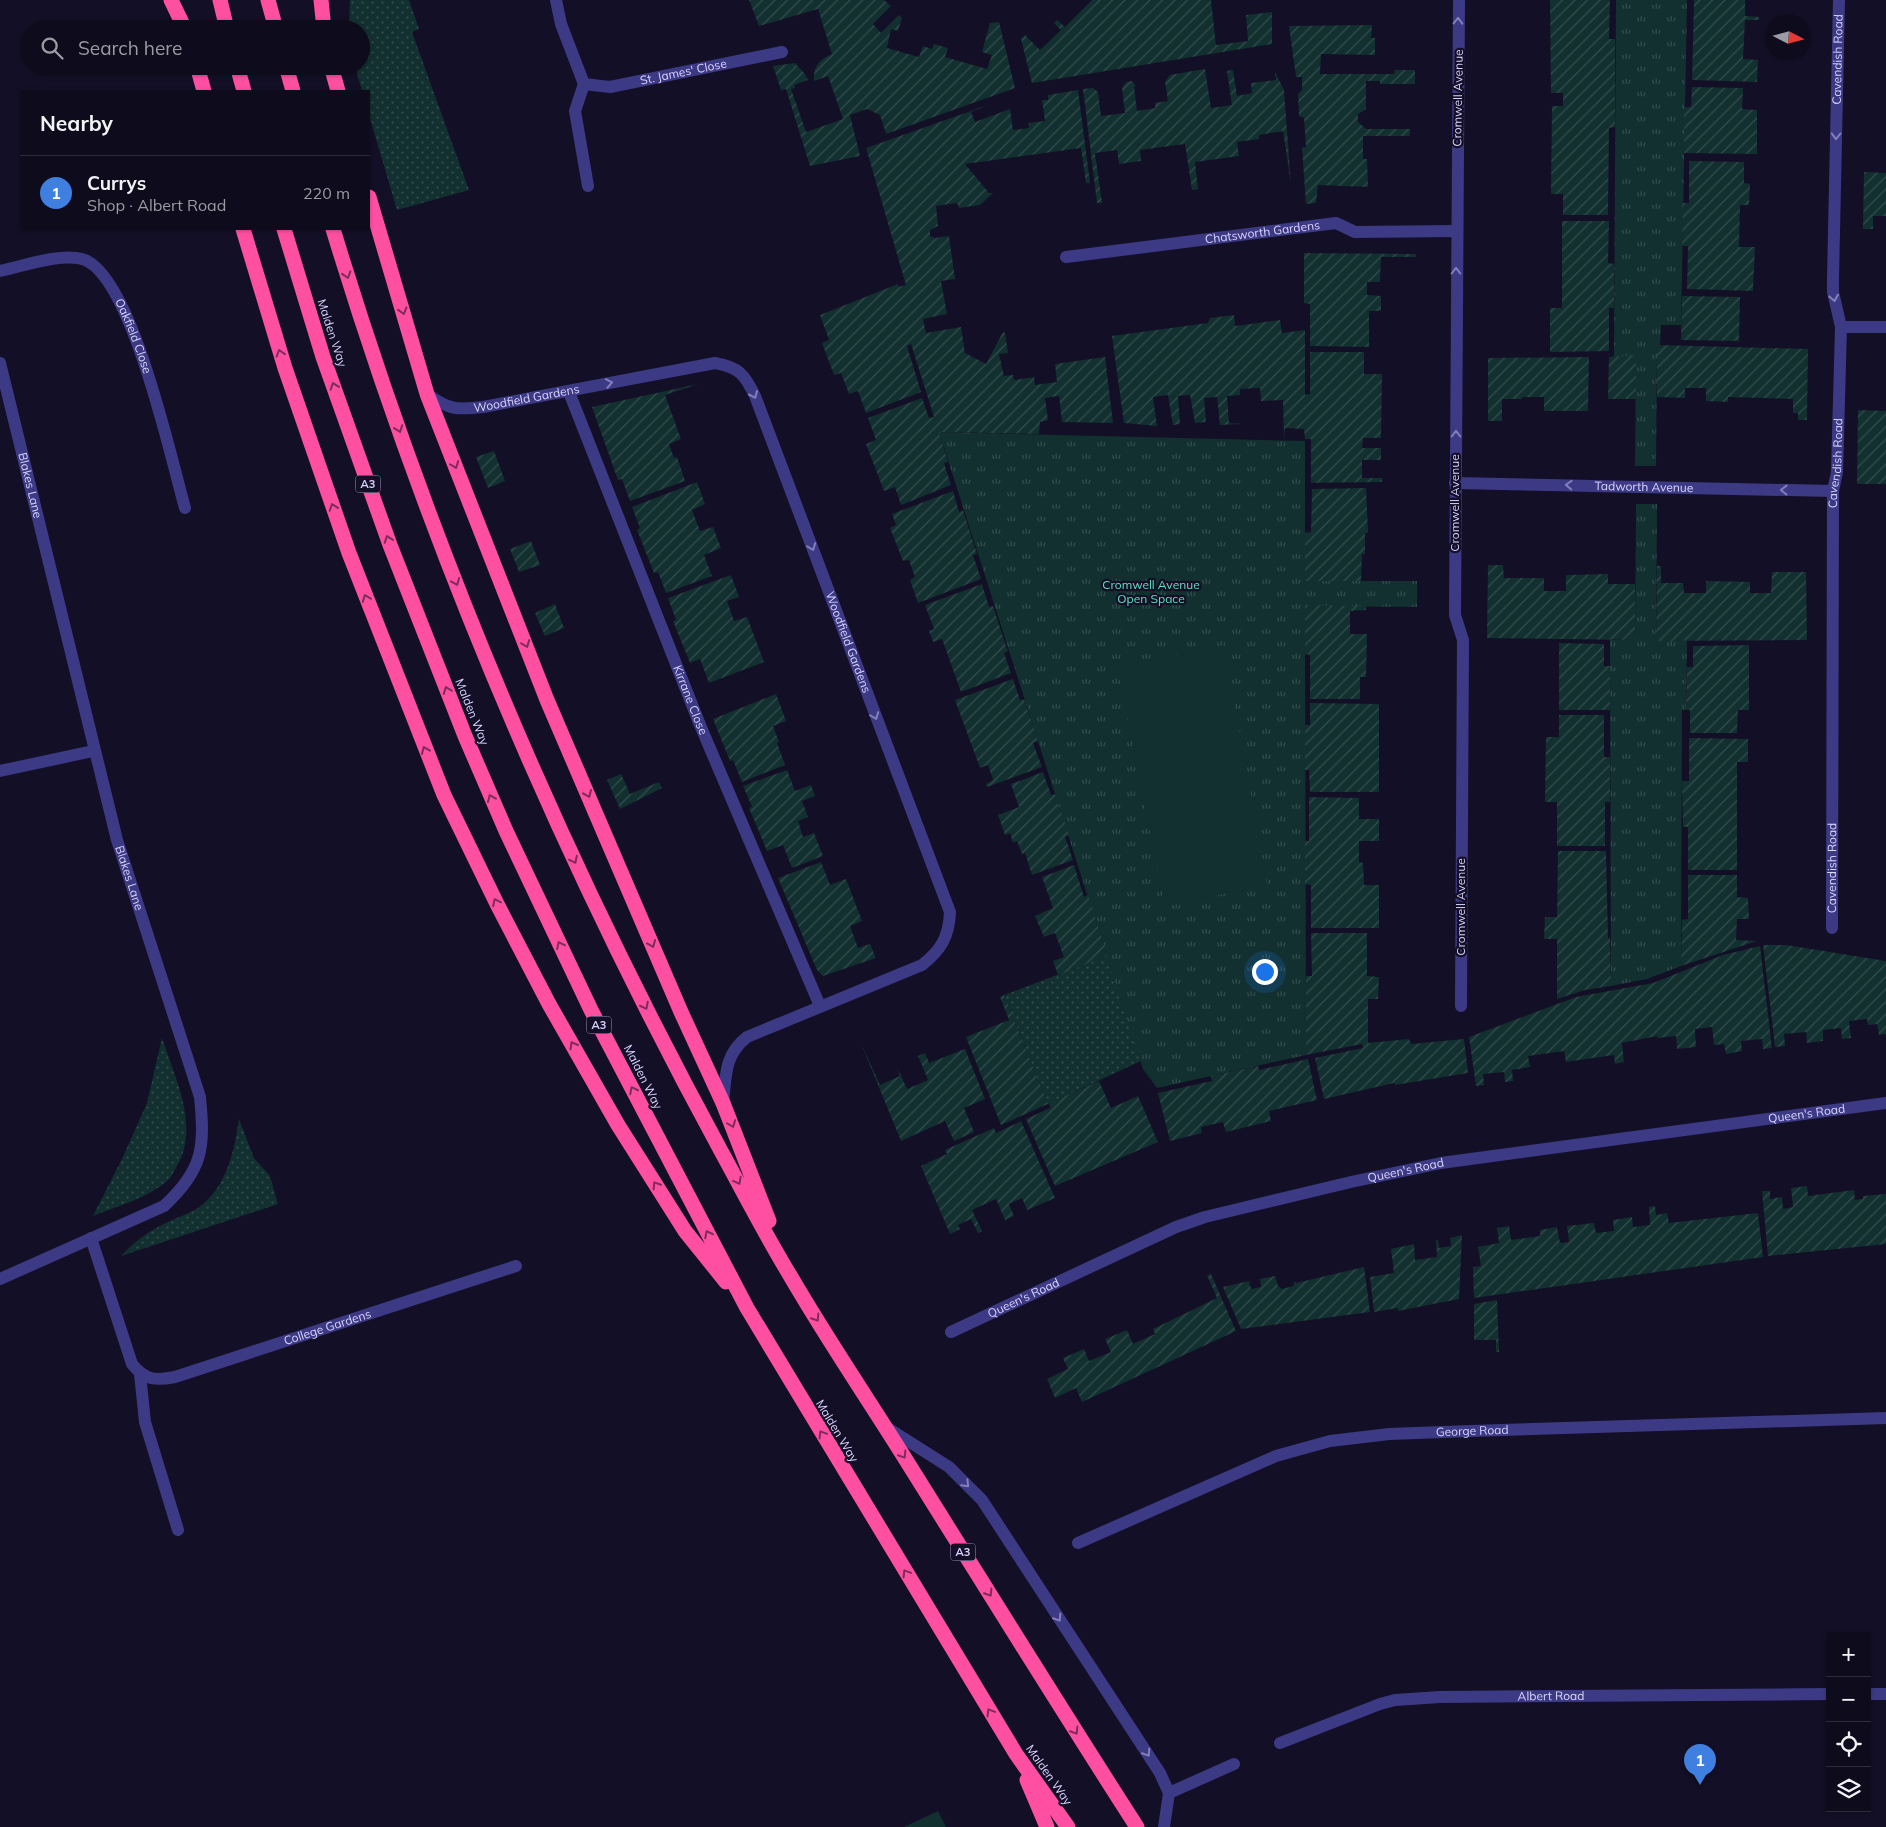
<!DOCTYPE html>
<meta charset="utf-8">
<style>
:root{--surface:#0e0b1c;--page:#1c1929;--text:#f1f3f6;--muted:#9b9ba3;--line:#2e2b3b;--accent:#00e5ff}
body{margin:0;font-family:Mulish,sans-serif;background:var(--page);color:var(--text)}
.controls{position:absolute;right:15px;bottom:15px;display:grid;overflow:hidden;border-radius:0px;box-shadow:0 1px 4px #0004}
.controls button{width:45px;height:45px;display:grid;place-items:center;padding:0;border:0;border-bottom:1px solid var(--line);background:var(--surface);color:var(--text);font:25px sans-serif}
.compass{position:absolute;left:1766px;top:15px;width:45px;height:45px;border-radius:50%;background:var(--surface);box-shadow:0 1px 4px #0004;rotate:96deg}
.you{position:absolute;left:1264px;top:971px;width:18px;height:18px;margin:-12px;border:4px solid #fff;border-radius:50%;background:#1a73e8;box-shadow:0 0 0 8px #1a73e833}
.badge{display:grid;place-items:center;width:32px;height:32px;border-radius:50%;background:var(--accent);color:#fff;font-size:16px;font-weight:700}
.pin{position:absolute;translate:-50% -41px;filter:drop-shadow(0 1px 2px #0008)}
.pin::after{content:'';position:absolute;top:26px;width:18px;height:15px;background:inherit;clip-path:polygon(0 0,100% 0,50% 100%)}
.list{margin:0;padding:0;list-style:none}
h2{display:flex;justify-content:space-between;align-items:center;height:65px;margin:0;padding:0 20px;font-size:21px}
h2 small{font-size:16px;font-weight:400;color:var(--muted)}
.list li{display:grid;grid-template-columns:32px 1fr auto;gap:15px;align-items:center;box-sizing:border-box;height:75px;padding:0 20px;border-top:1px solid var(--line)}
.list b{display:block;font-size:19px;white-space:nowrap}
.list p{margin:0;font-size:16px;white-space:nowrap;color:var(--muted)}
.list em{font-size:16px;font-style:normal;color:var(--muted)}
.icon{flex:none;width:28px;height:28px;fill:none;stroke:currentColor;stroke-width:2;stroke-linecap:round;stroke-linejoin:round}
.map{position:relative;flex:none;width:1886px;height:1827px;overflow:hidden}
.search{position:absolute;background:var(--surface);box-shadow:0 1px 4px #0004;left:20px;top:20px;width:350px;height:55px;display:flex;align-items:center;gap:12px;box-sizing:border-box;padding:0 18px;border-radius:28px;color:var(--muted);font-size:19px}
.panel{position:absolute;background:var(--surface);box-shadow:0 1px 4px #0004;left:20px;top:90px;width:350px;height:140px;border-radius:0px}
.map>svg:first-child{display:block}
.grass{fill:url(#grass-dots)}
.park{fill:url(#park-tufts)}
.garden{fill:url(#garden-furrows)}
.pitch{fill:#12302f}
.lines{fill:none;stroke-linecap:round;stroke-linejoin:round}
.street{stroke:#3d3a85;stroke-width:12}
.highway{stroke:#ff4fa3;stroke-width:15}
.oneway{stroke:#837fbc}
.oneway2{stroke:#7d2c5e}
.labels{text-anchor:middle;stroke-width:4.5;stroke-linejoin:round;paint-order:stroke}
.shield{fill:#130f26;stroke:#9e99be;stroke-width:1}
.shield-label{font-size:11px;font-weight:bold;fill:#d9d4ff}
.street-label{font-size:12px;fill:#d9d4ff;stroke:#130f26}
.park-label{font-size:12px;fill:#5fe0c0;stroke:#130f26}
</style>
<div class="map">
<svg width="1886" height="1827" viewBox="0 0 1886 1827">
<defs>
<pattern id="grass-dots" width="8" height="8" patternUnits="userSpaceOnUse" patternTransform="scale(1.25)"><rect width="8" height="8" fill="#12302f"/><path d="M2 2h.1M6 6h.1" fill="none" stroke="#344d4e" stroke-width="1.8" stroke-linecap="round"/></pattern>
<pattern id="park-tufts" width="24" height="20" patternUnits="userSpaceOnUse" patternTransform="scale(1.25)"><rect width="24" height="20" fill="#12302f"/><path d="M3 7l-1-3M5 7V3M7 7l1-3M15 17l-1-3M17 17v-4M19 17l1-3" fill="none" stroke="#344d4e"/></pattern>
<pattern id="garden-furrows" width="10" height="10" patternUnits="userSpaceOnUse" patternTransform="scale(1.25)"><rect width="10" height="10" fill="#12302f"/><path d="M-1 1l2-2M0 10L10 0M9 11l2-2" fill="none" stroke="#344d4e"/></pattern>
</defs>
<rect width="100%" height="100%" fill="#130f26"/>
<path class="grass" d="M350,0H409L419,29L412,32L469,190L397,210L369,115V91H362L355,66H361V29H349Z
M1107,956L1141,1061L1048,1104L1004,995Z
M162,1038C175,1078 200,1126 177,1166C174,1171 172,1176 169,1179C149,1198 117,1206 93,1216L122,1159L147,1103Z
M239,1119L254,1158L270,1176L278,1204L121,1256C136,1240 150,1230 170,1221C179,1217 190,1213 198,1208C227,1187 234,1152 239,1119Z"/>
<path class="park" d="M1616,0H1687L1681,325H1661L1660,345L1657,346L1656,466H1635L1636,357H1614Z
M939,432L1305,441V581H1417V607L1305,606L1306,1055L1157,1088L1143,1069Z
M1636,504H1657L1656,640L1687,641L1686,710H1682L1681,966L1647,979L1611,986L1610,640H1635Z"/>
<path class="garden" d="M749,0H884L891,6L873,24L881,33L899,15L902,18L898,31L891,29L887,48L919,57L923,46L932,49L934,44L948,48L945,57L987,69L992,55L982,52L990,23L999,22L1015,88L886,134L880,115L867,109L850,115L860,156L810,166L786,89L781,90L773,66L795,63L805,74L808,80L794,85L795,88L791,89L806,132L843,119L828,76L814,81C813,66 819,60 832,54L818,9L759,26Z
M1092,0H1211L1216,45L1248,41L1246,15L1272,12V44L1032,83L1021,39L1025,35L1040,50L1061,30L1054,23L1057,20L1065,27Z
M1550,0H1610L1609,39H1615V127L1609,128L1608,215H1563V194H1551L1552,106H1563V93H1551Z
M1694,0H1745V16L1759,17V20H1745L1743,59L1758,60L1757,82L1692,80Z
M1372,25L1371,38H1375V55L1321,54L1320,74H1394L1395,70H1415V84H1380V81H1366V109L1358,114V122L1366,129H1410V136H1363V159H1367L1368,187L1318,185L1316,203L1306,204L1302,148L1306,147L1304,118L1299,116L1298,94L1302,90V77H1296L1289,26Z
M1205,69L1211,108L1232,105L1227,71L1233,70L1237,96L1252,93L1251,83L1276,80L1275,72L1284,90L1291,184L1283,131L1259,135V139L1237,142L1239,156L1195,162L1198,189L1192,190L1185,144L1140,150L1141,161L1119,164L1117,150L1095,153L1102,203H1097L1083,89L1093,88L1098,92L1101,116L1125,113L1122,88L1126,82L1132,81L1136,86L1134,87L1137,111L1155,108V103L1168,101L1165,82L1170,75Z
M1692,87L1743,88L1742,109L1757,110V154L1684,153V107H1691Z
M1078,90L1090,183H1086L1081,148L965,164L989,193H993L980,205L959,208L957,203L936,206L938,226L930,230V236L935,238L949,236L955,279L941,281L947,314L923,319L926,333L961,327L965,353L986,364L1003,332L1005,333L1008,353L999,354L1004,376L1013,375L1014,380L1034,377L1035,385L1057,382L1055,364L1105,357L1113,423L1062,422L1059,396L1045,398L1048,420L1040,422L1039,434L939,432L948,462L944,463L951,485L901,505L895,487L884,491L866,444L876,440L868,418L922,398L929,418L934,417L911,344L907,346L921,392L866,413L858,391L849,394L841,373L834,375L822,343L829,340L820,315L898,284V287L906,285L866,148L991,104L971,112L975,122L1010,109L1013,130L1029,128L1028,123L1045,121L1042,100H1048V95Z
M1689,161L1744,162V183L1750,184L1749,205H1740L1739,247H1755L1753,291L1687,289L1688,246H1682L1683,203H1689Z
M1864,172L1886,173V216H1873V229H1863Z
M1562,221H1609L1608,263L1614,264V308H1609V351L1550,352V308H1562Z
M1304,253L1416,254V257H1381L1380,282H1367V295L1381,296V311H1369V347L1310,346V304L1304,303Z
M1682,296L1740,297L1739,341L1681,340Z
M1234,315L1235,326L1280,320L1282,333L1305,330V395L1310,394V352H1364V374H1382L1381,438H1363L1362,448H1381V460H1362V478H1382V482L1311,483V439H1305L1304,429L1285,428L1284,440L1283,400L1261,401L1260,388L1240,389V395L1227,396L1229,423L1242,424L1220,425L1217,397L1204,398L1206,422L1195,423L1190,395L1178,396L1180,424L1173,425L1168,395L1153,397L1157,426L1124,423L1112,336L1208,323L1210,318Z
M1657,345L1808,349L1807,420H1798V413H1793V399L1728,397V402L1706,401V388H1685V398L1657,397Z
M1636,355V399H1608L1609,357Z
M1589,357L1588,411H1544V397H1522V399H1502V421H1488V358Z
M698,384L665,395L681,439L669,444L674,458L677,457L685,481L630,501L622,479L618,480L592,407Z
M1858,410L1886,411V484H1857Z
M494,451L505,481L488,488L476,457Z
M697,482L705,504L692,510L700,531L713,527L721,548L704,555L712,576L666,593L658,572L654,573L637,530L640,528L632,507Z
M1366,488L1368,532L1365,533V554H1362L1361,581H1305V533L1311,532L1312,489Z
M953,491L959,512L963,510L977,554L973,555L981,579L918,603L910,580L915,577L909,560L903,561L890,528L896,525L892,514Z
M531,541L540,565L519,572L510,549Z
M1488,565H1503L1504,578H1544V591H1566V575L1608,574V584H1635V640L1487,638Z
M1657,566H1661V583H1683L1684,593H1706V581L1750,582V593H1771L1772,572H1806L1807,640L1656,641Z
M731,575L739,597L727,601L734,621L747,617L764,662L709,683L700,659L690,663L673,621L676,620L668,598Z
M982,584L989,607L993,606L1006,646L1008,651L1004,653L1011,673L961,692L942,639L933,642L929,631L934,629L925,605Z
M555,604L564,628L545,636L535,613Z
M1305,605L1366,606V610L1350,611V634H1367L1366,677H1360V699H1310V655L1305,654Z
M1559,643L1604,644V666H1610V710H1559Z
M1749,645V710H1738L1737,733H1690V710H1686L1687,667H1693V646Z
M1013,679L1020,700L1024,699L1038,741L1033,743L1042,767L987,787L986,784L993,780L988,765L980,768L955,700Z
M776,694L786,721L773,726L779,742L777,743L785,765L742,782L733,760L730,761L713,719Z
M1310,703L1379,704V792H1310L1309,770H1305V725H1310Z
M1559,715H1604V757H1610V802H1605V846H1557V802H1545L1546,737H1559Z
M1689,738L1748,739V762H1737V870H1688V827H1683L1682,781H1689Z
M787,770L795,791L811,785L815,796L802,801L808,817L798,821L803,837L814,833L823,856L792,868L783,845L767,851L749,808L752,807L743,786Z
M1043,772L1051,795L1055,794L1069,835L1065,837L1073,860L1032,875L1025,853L1022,854L1017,841L1013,843L1010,833L1005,835L998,815L1019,807L1011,784Z
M621,774L630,794L659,782L662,788L620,809L607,780Z
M1309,797L1359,798V819H1379V841H1359V862L1363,863L1364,885H1379V928H1311V885L1305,884V841H1309Z
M1558,851H1606L1608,938H1610L1611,986L1585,990L1557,999V939H1544L1545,917H1557Z
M821,862L830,885L846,879L862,921L850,926L858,948L870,944L876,958L823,976L817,970L778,878Z
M1074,865L1084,897L1088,895L1107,956L1058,975L1053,961L1064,957L1055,933L1044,937L1035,916L1053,908L1042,877Z
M1688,875H1737V897L1748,898L1749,919H1737L1736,940L1757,941L1681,966L1682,920L1688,919Z
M1311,933H1367V976L1379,977L1378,999H1368V1043L1409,1039L1411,1044L1464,1039L1468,1073L1395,1085L1394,1083L1324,1099L1315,1058L1363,1048L1362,1044L1306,1055V976H1312Z
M1763,945H1786L1886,961V1034L1879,1035L1877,1024L1868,1025L1867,1019L1849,1021L1851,1038L1842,1039L1841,1028L1823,1030V1041L1807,1043L1806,1032L1784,1034L1785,1046L1775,1047Z
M1760,946L1772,1048L1763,1049L1762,1039L1741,1041L1742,1051L1726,1054L1724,1044L1714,1045L1712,1027L1695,1029L1696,1047L1677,1049L1676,1036L1658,1038L1657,1036L1622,1043L1624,1062L1615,1064L1614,1055L1566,1062L1564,1051L1528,1056L1530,1067L1512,1070L1513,1081L1505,1082L1504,1072L1483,1074L1484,1085L1476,1086L1469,1037L1576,997L1653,983L1723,955Z
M1004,995L1048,1104L1001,1125L966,1037L1009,1020L1000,997Z
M860,1041L880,1085L900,1076L896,1065L907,1089L928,1080L918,1056L925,1053L929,1063L965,1049L985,1099L964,1108L974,1132L954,1141L945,1121L901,1141Z
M1308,1059L1317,1100L1269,1111L1271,1121L1226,1132L1223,1122L1201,1127L1202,1133L1170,1141L1158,1093L1212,1081L1211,1076L1258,1066L1259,1070Z
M1099,1081L1111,1108L1138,1096L1158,1142L1055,1186L1026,1119L1050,1108L1049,1103Z
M1021,1121L1055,1198L1027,1210L1022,1198L1009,1204L1014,1216L1005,1220L996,1199L972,1210L982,1231L978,1233L971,1219L958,1225L960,1229L950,1234L921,1166L947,1154L945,1150L994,1128L996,1133Z
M1807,1186L1808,1196L1854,1190L1855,1200L1863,1199V1196L1886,1194V1244L1768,1256L1762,1191H1770V1199L1782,1197L1783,1209L1793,1207L1791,1188Z
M1655,1206L1656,1215L1667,1213L1669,1223L1758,1213L1763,1257L1474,1298L1473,1267L1481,1266L1478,1247L1499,1243L1497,1228L1509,1226L1511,1240L1540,1236V1230L1557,1227L1560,1243L1569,1242L1567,1226L1594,1223L1596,1233L1614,1231L1613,1220L1632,1217L1633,1227L1650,1225L1649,1207Z
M1462,1235L1459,1299L1398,1311V1308L1374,1312L1370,1277L1394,1273L1391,1249L1414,1244L1415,1260L1437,1257L1436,1240H1438L1439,1248L1451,1246L1450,1238Z
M1364,1267L1370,1312L1241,1329L1223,1287L1249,1281L1251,1289L1261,1287L1260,1279L1275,1276L1278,1286L1282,1289L1293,1286L1295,1281L1296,1283Z
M1211,1274L1236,1331L1082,1402L1076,1388L1055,1398L1047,1379L1068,1369L1063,1358L1084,1349L1089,1361L1111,1352L1105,1339L1127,1330L1133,1344L1155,1334L1153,1329L1217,1298L1207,1275Z
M1497,1300L1499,1352H1496V1340H1474V1304Z"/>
<path class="pitch" d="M1224,645L1267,884L1165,907L1117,666Z
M938,1811L946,1827H904Z"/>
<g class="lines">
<g class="street">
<path d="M556,0L561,24L584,84L575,111L588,186"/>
<path d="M1459,0L1455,615L1463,640L1461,1006"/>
<path id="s1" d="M584,84L610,87L782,52"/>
<path id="s2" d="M1066,257L1336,223L1355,232L1456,231"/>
<path id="s3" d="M0,271C23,266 60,253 82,259C131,272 171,459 185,508"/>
<path d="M1841,327H1886"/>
<path id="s4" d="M0,363L117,840L200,1097C205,1148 203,1170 164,1206L0,1279"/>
<path id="s5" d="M569,392L700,725L820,1006"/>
<path id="s6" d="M427,394C449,410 457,410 483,407L715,363C739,367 745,375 755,396L950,912C949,937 941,950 922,965L747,1037C724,1055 726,1076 723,1103"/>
<path id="s7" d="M1455,483L1833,491"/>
<path d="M0,771L93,751"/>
<path id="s8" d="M1832,928L1833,491L1837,472L1841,327L1833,292V279L1839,0"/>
<path id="s9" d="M91,1238L132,1364C145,1380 155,1381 175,1377L516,1266"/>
<path id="s10" d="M951,1332L1176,1227L1205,1217L1351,1182L1441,1163L1886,1103"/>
<path d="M140,1374L145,1422L178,1530"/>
<path d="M886,1427L949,1467L982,1500L1160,1773L1169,1793L1164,1827"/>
<path id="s11" d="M1078,1543L1276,1456L1330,1441L1389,1434L1471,1431L1886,1418"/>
<path d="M1867,1694H1886"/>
<path id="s12" d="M1280,1743L1380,1704L1395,1700L1440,1697L1830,1694"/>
<path d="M1169,1793L1234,1764"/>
</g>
<path class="highway" d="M171,0L185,29
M220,0L227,29
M268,0L276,29
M321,0L324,29
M197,66L204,91
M237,66L244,91
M286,66L293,91
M331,66L338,91
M369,197L427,394L547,700L681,1012L723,1103L769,1221
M243,229L285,368L349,553L444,795L497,904L549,1004L618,1125L685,1231L726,1282
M284,229L323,357L390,545L465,736L506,831L591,1010L747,1308L1016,1754L1068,1827
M333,229C430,549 561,857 721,1151C744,1193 766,1236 791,1277C827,1339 868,1399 906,1460C983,1583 1059,1706 1137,1827
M1027,1780L1047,1827"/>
</g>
<defs><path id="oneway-chevron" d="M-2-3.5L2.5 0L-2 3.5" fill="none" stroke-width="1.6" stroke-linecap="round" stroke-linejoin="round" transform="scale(1.25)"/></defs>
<g class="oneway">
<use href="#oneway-chevron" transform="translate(1458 21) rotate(-89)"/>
<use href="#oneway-chevron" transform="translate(1836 136) rotate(91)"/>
<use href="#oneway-chevron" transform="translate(1456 271) rotate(-90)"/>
<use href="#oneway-chevron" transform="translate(1834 298) rotate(79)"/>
<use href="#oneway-chevron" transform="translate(609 383) rotate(-11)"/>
<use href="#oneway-chevron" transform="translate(754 395) rotate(66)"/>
<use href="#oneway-chevron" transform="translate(1456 434) rotate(-90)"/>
<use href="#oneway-chevron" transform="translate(1569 485) rotate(-178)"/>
<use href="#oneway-chevron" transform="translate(1784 490) rotate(-179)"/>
<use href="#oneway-chevron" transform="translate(812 547) rotate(69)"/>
<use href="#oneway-chevron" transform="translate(875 716) rotate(69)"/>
<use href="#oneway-chevron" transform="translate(966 1484) rotate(45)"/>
<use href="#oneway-chevron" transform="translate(1058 1618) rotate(57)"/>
<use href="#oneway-chevron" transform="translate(1147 1753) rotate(57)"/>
</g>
<g class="oneway2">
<use href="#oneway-chevron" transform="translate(347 275) rotate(73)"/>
<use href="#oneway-chevron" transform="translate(403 311) rotate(73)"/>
<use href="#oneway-chevron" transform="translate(280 353) rotate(-107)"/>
<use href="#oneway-chevron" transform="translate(334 386) rotate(-109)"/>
<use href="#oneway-chevron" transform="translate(399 429) rotate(70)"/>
<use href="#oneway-chevron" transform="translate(455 465) rotate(69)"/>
<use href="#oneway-chevron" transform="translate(333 507) rotate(-109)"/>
<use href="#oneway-chevron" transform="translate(388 539) rotate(-110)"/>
<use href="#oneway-chevron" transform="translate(456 582) rotate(68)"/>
<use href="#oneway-chevron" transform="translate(366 598) rotate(-111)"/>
<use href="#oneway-chevron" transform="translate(526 644) rotate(69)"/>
<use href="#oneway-chevron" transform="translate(447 690) rotate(-111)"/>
<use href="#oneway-chevron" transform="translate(425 750) rotate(-113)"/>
<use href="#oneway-chevron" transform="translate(588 794) rotate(67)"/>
<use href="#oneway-chevron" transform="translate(491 798) rotate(-113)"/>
<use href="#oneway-chevron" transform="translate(574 860) rotate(64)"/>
<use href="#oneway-chevron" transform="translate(496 902) rotate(-116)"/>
<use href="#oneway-chevron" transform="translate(652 944) rotate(67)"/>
<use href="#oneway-chevron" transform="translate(560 945) rotate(-116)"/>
<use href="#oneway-chevron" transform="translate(645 1006) rotate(63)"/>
<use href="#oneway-chevron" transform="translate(573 1045) rotate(-120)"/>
<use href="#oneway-chevron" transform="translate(633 1090) rotate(-117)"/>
<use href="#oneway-chevron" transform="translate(732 1124) rotate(69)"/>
<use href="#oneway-chevron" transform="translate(738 1181) rotate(61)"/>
<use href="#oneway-chevron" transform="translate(656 1185) rotate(-122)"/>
<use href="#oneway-chevron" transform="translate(708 1234) rotate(-117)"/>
<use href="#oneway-chevron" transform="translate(816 1318) rotate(58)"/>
<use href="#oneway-chevron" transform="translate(822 1434) rotate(-121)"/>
<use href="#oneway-chevron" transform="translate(903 1455) rotate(58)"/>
<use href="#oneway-chevron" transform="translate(906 1573) rotate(-121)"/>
<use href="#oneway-chevron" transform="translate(989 1593) rotate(58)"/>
<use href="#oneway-chevron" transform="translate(990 1712) rotate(-121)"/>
<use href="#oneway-chevron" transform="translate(1075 1731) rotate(58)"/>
</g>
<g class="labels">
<g class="shield">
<rect x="355.5" y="475.5" width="25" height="17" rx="4"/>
<rect x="586.5" y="1016.5" width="25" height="17" rx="4"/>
<rect x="950.5" y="1543.5" width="25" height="17" rx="4"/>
</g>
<g class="shield-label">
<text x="368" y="488">A3</text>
<text x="599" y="1029">A3</text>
<text x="963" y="1556">A3</text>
</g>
<g class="street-label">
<text dy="4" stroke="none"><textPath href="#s8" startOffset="870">Cavendish Road</textPath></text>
<text dy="4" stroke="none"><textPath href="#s1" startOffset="101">St. James' Close</textPath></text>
<text transform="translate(1458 98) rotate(-89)" y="4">Cromwell Avenue</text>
<text dy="4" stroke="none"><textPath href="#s2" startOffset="198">Chatsworth Gardens</textPath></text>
<text transform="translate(332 333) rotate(72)" y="4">Malden Way</text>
<text dy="4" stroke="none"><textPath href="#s3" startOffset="179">Oakfield Close</textPath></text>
<text dy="4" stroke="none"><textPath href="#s6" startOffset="104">Woodfield Gardens</textPath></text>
<text dy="4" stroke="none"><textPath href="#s8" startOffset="465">Cavendish Road</textPath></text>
<text dy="4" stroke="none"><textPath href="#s4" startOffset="126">Blakes Lane</textPath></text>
<text dy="4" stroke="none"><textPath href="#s7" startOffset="189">Tadworth Avenue</textPath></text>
<text transform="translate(1455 503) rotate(-90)" y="4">Cromwell Avenue</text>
<text dy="4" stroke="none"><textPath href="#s6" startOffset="614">Woodfield Gardens</textPath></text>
<text dy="4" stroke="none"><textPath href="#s5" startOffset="331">Kirrane Close</textPath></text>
<text transform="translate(472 712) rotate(68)" y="4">Malden Way</text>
<text dy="4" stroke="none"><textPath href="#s8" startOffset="60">Cavendish Road</textPath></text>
<text dy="4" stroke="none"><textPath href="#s4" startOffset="531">Blakes Lane</textPath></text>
<text transform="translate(1461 907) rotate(-90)" y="4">Cromwell Avenue</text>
<text transform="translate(643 1077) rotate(63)" y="4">Malden Way</text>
<text dy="4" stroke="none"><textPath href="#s10" startOffset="890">Queen's Road</textPath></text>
<text dy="4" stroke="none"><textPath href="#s10" startOffset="485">Queen's Road</textPath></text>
<text dy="4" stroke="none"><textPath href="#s10" startOffset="80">Queen's Road</textPath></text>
<text dy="4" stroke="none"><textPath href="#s9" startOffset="341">College Gardens</textPath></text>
<text transform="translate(837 1431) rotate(59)" y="4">Malden Way</text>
<text dy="4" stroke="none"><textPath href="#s11" startOffset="415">George Road</textPath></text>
<text dy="4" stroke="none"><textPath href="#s12" startOffset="279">Albert Road</textPath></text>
<text transform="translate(1049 1775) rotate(55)" y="4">Malden Way</text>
</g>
<g class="park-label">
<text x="1151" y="589">Cromwell Avenue<tspan x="1151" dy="14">Open Space</tspan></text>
</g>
</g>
</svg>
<div class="controls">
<button>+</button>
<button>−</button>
<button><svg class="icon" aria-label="locate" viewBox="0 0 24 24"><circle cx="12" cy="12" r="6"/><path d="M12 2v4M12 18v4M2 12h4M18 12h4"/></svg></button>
<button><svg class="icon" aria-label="layers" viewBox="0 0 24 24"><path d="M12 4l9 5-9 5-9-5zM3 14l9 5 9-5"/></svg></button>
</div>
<svg class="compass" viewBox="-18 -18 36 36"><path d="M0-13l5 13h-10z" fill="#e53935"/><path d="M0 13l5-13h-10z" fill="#9b9ba3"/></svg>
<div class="you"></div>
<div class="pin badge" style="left:1700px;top:1785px;background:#3f7fe0">1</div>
<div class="search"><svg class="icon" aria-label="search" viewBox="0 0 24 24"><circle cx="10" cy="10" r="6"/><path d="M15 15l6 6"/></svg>Search here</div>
<section class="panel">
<h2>Nearby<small></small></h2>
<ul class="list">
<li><span class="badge" style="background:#3f7fe0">1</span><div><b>Currys</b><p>Shop · Albert Road</p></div><em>220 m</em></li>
</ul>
</section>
</div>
